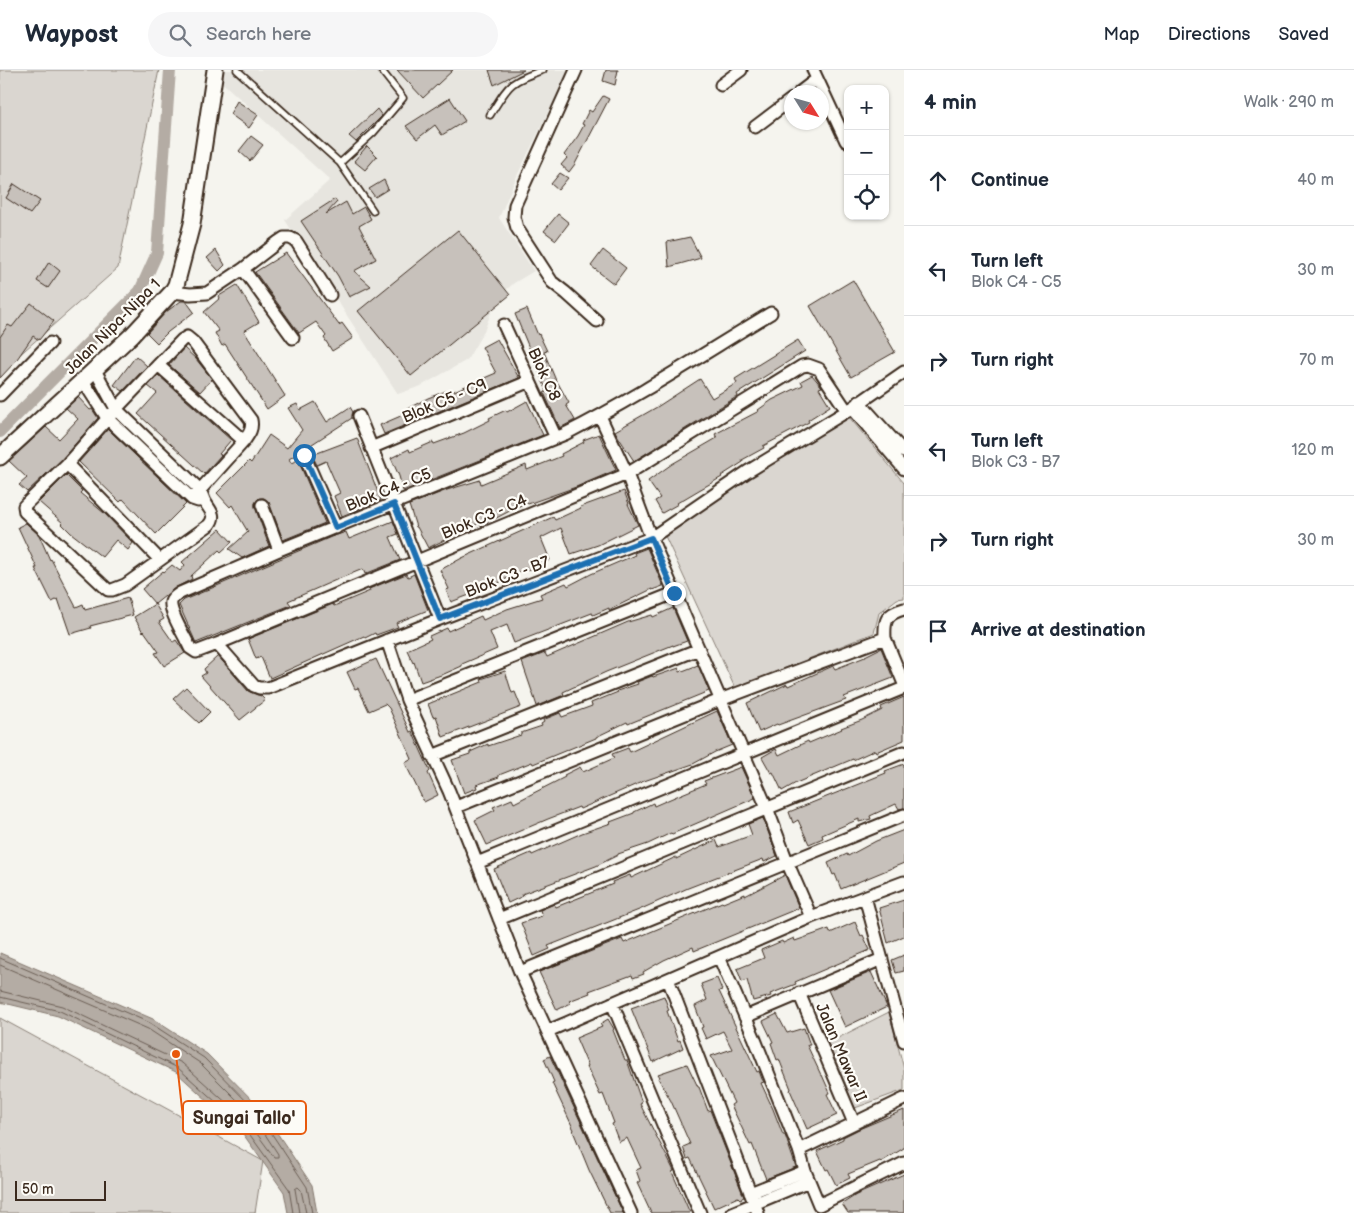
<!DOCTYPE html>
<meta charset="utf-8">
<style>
:root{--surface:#fff;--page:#f6f6f7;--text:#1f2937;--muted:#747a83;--line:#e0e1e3}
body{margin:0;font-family:"Balsamiq Sans",sans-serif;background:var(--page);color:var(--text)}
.controls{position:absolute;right:15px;top:15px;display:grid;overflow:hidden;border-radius:10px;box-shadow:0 1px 4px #0004}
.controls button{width:45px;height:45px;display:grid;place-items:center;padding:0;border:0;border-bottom:1px solid var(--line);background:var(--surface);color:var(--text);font:25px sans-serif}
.compass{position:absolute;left:784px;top:15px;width:45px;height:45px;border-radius:50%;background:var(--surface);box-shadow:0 1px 4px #0004;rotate:127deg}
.scale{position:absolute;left:15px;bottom:12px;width:91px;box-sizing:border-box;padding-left:5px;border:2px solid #3b2a1e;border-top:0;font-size:14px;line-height:18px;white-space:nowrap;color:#3b2a1e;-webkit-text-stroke:4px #fdfcf7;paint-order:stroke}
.stop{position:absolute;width:15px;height:15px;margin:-11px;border:4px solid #1f6fb2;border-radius:50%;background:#fff}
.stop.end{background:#1f6fb2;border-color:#fff;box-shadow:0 1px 5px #0008}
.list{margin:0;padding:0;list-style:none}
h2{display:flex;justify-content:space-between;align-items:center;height:65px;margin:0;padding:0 20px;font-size:21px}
h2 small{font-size:16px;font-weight:400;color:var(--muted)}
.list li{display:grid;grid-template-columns:32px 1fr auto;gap:15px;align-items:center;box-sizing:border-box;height:90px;padding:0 20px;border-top:1px solid var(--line)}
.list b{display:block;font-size:19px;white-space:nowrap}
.list p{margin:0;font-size:16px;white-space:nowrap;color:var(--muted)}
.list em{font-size:16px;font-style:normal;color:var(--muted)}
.icon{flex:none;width:28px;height:28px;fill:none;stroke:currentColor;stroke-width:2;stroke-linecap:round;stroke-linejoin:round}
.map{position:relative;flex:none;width:904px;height:1143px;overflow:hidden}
header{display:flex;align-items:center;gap:30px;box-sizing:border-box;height:70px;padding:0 25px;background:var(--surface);border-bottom:1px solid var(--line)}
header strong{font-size:24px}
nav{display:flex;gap:28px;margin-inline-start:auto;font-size:18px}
.search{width:350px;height:45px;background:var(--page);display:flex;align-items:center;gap:12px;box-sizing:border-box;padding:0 18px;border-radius:28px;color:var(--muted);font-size:19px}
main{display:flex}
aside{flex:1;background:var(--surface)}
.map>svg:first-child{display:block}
.built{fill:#e7e5df}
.green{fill:#dad6d0;stroke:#8a8077}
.water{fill:#b4aca4;stroke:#84786e}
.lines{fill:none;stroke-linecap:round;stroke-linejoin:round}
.shore{stroke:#6b5e54;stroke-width:1}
.canal{stroke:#b4aca4;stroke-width:12}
.building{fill:#c7c1bb;stroke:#3b2a1e}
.lane-casing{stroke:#3b2a1e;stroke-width:9}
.street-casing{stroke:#3b2a1e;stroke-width:15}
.secondary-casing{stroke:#3b2a1e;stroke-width:19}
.lane{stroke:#fdfcf7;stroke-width:5.5}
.street{stroke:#fdfcf7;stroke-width:11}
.secondary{stroke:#fdfcf7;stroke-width:15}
.route{stroke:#1f6fb2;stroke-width:6}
.labels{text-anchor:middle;stroke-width:4.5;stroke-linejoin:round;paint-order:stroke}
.street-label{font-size:16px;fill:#3b2a1e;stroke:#fdfcf7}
.leader{fill:none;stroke:#e8590c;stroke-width:2}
.callout-dot{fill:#e8590c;stroke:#fdfcf7;stroke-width:2}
.callout{fill:#fdfcf7;stroke:#e8590c;stroke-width:2}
.callout-label{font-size:18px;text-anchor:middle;font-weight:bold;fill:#3b2a1e}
</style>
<header>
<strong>Waypost</strong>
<div class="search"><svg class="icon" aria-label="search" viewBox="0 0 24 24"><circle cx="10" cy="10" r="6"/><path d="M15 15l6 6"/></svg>Search here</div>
<nav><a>Map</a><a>Directions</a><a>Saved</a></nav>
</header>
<main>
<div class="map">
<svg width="904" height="1143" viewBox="0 0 904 1143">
<rect width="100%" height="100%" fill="#f5f4ee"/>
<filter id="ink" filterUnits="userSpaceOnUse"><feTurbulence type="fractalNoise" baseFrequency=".02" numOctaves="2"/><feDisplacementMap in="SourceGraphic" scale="10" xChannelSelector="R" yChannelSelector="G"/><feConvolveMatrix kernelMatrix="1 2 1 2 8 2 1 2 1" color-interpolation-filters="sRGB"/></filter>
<g filter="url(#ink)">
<path class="built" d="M217,0H569L515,110L499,148L534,201L514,213L496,229L485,259L467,290L421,316L398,324L285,150L330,110L216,7Z"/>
<path class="green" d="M0,0H159L118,198L0,302Z
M849,347L904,413V528L897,529L879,543L874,563L735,618L665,466L737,414Z
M889,942L904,999V1020L855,1038L828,973Z
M0,948L263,1091L255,1143H0Z"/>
<path class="water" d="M0,883L153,949L207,984L261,1039L312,1115L317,1143H288L284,1122L241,1061L176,1002L58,946L0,932Z"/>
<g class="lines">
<path class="shore" d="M0,888L150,953L204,988L258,1043L307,1117L312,1143
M0,895L148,959L200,993L253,1046L278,1084V1087H274L249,1053L182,993L62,936L0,921
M0,927L60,941L178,998L245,1058L289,1119L293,1143
M299,1143L295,1119L298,1117L301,1120L306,1143"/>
<path class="canal" d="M0,362L140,221L157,183L170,0"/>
</g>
<path class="building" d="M397,0H453L423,28Z
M489,0H524L494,15Z
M606,0H618L615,15L603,11Z
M603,26L609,29L575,94L569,102L561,95L567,88L564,85L578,66L584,55L582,54L589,40L592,42Z
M450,28L465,51L442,65L435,55L417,69L406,56Z
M237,31L258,45L249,58L230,44Z
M377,39L382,46L356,72L349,66Z
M251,66L263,75L250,91L239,81Z
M367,76L377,86L365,100L354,91Z
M560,103L568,108L558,120L551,114Z
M384,110L388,119L375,127L369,119Z
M14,114L40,131L30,144L6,128Z
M335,129L337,132L326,144L346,132L352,144L364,137L371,149L359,156L376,189L354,201L371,216L349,227L338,206L301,151Z
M558,144L569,153L556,170L544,161Z
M458,160L510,225L411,306L358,241Z
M690,167L701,188L669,197L667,172Z
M216,180L225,195L219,201L207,188Z
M603,180L626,198L614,214L591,196Z
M286,183L339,255L342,253L353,268L332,281L324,268L326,266L316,252L299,263L255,202Z
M49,192L60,201L48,218L37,211Z
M853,210L895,282L851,307L810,236Z
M237,215L259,252L244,261L285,326L267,339L225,274L222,276L215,263L219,261L204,242L220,228L219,226Z
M181,231H186L194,242L168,262L157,273L147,263L166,242Z
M31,233L54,251L39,270L33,266L15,292L0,308V267L8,255L12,257Z
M527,239L538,265L539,264L547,281L544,282L557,313H558L569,333L566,335L575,350L560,358L544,323L546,322V319L515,244Z
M497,269L519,308L384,364L380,355L403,345L401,342L428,328L446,321L447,324L496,303L482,277Z
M798,270L805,281L737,324L738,326L634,391L619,368L615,361L657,337L700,309L712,328L737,313L735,309Z
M184,278L196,289L212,309L200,322L169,295Z
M136,286L147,296L123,321L114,315Z
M158,305L231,370L219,384L221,385L204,404L138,344L157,323L148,316Z
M812,305L822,317L819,318L830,336L808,350L809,352L763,376L764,378L742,390L743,392L721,406L722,407L699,420L677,433L678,434L662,443L655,431L660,428L648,411L672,394L717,368L715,364L759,341L758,340L772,330L803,315L801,311Z
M78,327L90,340L92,339L98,348L62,389L27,422L19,415L27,408L9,391L46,357L59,369L78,349L66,338Z
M527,331L543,365L403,421L399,406L391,388L409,379L410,382L433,372L434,374L464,363L490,350L489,348L506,340L507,342Z
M315,332L327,352L350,337L353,342L352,348L306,378H301L297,384L289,389L291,393L298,390L325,453L283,470L269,432L264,428H259L255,433V437L269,476L242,488L229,479L248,462L232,435L230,437L217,423L249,391L251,393L269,365L287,378L302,360L288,338L297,334L300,340Z
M108,359L186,434L156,464L123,429L120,432L79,392Z
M599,364L616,400L576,417L528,434L527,432L481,456L479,453L428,478L417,457H416L409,435L447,420L480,410L481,414L526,395L527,400L562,386L561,384L584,372L583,370Z
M357,368L381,430L342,446L334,426L340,423L326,391L317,395L312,385Z
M66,405L82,421L80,423L104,443L133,473L128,480L116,470L102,487L71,463L62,454L63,453L39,432Z
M624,421L629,434H628L638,455L598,475L571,484L561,458L541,468L550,490L527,501L526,498L493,516L451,532L446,520L449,519L440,500L462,488L553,447L555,450L581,438L580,437Z
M393,451L398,464L390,467L400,490L365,504L363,499L336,510L288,531L291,535L196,573L179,535L184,530L331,467L346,462L349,469Z
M26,453L39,465L50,490L51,489L76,537L83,534L85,540L128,528L133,545L90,556L91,558L70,564L58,529L52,532L35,498H37L18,457Z
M220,459L232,472L221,482L219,480L204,494L191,506L192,509L175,518L155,534L142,519L163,501L164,502L172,495L180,501L185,495L182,492Z
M647,478L663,516L652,520V519L609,540V538L593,545L592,543L514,573L507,555L490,562L497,579L462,594V596L444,604L421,612L414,592L413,593L407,580L431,569L429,566L447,558L448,561L481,546L483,550L507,539L542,528L540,524L566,513L568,516L591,504L635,485L634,483Z
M406,504L408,507L414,504L428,540L396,553L398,557L376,565L375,563L365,568L364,566L270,608L261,587L256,589L248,569L333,534L334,536L370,521L369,519Z
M155,534L164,549L159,552L173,572L176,570L185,583L164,596L155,583L159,582L144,561L143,562L134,547Z
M673,538L687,571L673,576V575L606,602L563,622L564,625L537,636L522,592L545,583L547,587L628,552L652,545L653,547Z
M881,578L893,608L844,627L846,630L778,655L777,654L759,662L747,633L787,614L788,616L833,596L835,599L865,587V586Z
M218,586L248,621L261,626L265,630L240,650L201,606L206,603L204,599Z
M376,589L410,662L412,661L430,701L428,703L438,725L424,732L405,693L412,689L389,638L385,634L369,641L358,618L355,619L347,602Z
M698,595L709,621L628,654L627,652L596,667V668L533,694L532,692L499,705V707L476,715L477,718L464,723L452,690L470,684V682L488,674V676L521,665V663L542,656L541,654L544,652L543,650L560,643L562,647L592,636L591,633L618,622L617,621L638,614L637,612L652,606L653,607L679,598L680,602Z
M505,601L512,623L515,622L521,637L443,667L436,646L433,647L428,634L482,612L481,609Z
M186,617L210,642L199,653L173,629Z
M904,627V670L876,682L875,680L853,690V689L796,713L782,721L773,702L771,703L762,687L776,679L779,685L808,671L809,673L842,659L841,658L862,650L882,640L881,637Z
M717,641L732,675L715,682L693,694L644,711L580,739L579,737L548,749L487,775L475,750L495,740L493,737L512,729L514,733L565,707L564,705L580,697L583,702L614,688L612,684L628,678L630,682Z
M904,694V738L899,739L896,734L870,746L871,749L859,752V749L822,765L823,768L809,774L798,750L793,753L789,742L886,703L885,701Z
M741,697L755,728L672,764L671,763L648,774L618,784V785L596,796L522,824L523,826L508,833L494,799L531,783L532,785L582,763L611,753L610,752L634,743V742L653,733L654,736L677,726L706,714L704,711Z
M763,748L777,786L764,792L763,789L688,818L639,840L548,876L550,879L534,886L521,853L542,846L540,840L554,834L556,837L613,814L612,812L630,805L631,808L676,787V789L716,770L719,777L752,765L748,754Z
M904,760V793L841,819L835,804L833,805L828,793L847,784L848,786L876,771Z
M785,805L799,838L694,881L693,877L664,890L643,902L644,904L633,908L632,905L589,921L590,923L569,931L571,933L557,940L539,902L622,869L624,873L722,832L723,833L745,824V826Z
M904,830V866L888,873L879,838Z
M855,852L861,866L863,865L870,880L795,912L796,914L770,924L771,926L753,931L747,910L742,912L737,899L764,888L761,880L782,871L783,873L794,868L795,871L829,859L830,863Z
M904,885V901L896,903L892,890Z
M871,902L887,937L845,957L828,920Z
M717,908L722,920L719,921L757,1002L759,1001L762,1009L764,1012L761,1013L773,1039L783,1065H785L796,1097L766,1109L752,1074L750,1075L731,1035L734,1033L711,986L732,979L723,961L706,969L701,958L703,957L695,936L707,930L701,914Z
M664,926L669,940L667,941L678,971L680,970L683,978L653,992L631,938Z
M777,944L787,963L804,958L810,975H807L821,1005H822L830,1023L827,1024L837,1045L807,1059L790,1020L791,1019L779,989L777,990L771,973L773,972L763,951Z
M608,949L614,959L613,960L625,990H627L642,1033L640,1034L666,1085L674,1101L672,1102L690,1143H651L637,1113L640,1111L636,1100L641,1098L627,1068L619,1072L612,1054L614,1053L603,1024L600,1025L587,997L588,996L576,968L602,957L600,954Z
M550,986L623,1143H610L589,1100L573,1061L574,1060L552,1013L554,1012L544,989Z
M687,994L698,1017H699L708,1041L710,1040L744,1127L740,1129L738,1127L714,1138L690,1088L687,1089L683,1077L690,1074L671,1031L658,1008L660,1007L658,1004Z
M904,1040V1078L881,1092L880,1091L848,1104L850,1108L836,1115L828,1099L826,1100L817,1081L843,1069V1067L859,1059Z
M904,1104V1143H848L842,1134L856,1125Z"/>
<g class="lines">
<defs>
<path id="lane" d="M237,0L340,93L373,141
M490,45C509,15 508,12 543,0
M340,93L373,63L403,28L381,0"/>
<path id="street" d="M576,0L515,135L514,147L517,158L552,212L566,223L597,251
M813,0L846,71
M721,15L741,0
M800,22L817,9
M755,57L792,29
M243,199L293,268
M172,222L190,224L207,223L243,199L278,172L284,168H290L296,171L330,225
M771,243C703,284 636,328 565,364L279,480L180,523C177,525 172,528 171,532C169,542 186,568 190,578L196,582L217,574L627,404L802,296L808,295L819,299L847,341
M504,255L556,368
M158,295L244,371L192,429
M95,300L116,339L200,420C202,424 203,428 205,432C210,441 217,445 209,455L125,515L112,520H108L25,442L24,436L67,394L116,339L182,270L187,267L193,272L251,350C253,359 249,364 244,371
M83,311L107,348L192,429L198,431
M0,325L50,273
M859,332L904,382
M852,338L904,399
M359,346L440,549
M600,346L627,404L651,468L767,738L788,794L811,847
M371,378L530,311
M304,385L336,458
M67,394L159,489
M262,435L279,480
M885,568C884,550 886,544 904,539
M387,570L407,630L449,721L520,902L631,1143
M217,574L254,616L259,618H268L440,549L651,468L747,402L852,338L904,302
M407,630L674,523
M432,686L699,579
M456,737L720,630L885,568L904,614
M477,793L904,618
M865,827L904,971
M499,849L904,682
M719,887L754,967L799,1080L805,1101L819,1135L904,1093
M520,902L904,745
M668,909L758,1143
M799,923L854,1053
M612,933L700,1143
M745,947L882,889
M548,961L811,847L904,812
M799,1080L904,1029
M750,1123L805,1101
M732,1143L809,1111"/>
<path id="secondary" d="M0,387L132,265L172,222L176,215L192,154L215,0"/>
</defs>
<use href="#lane" class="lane-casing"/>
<use href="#street" class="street-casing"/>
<use href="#secondary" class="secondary-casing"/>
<use href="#lane" class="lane"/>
<use href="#street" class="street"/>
<use href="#secondary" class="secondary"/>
</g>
</g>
<g class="lines" filter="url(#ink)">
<path class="route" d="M304,385L336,458L394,434L440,549L651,468L674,523"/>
</g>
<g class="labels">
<g class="street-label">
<text transform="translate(112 256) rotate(-45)" y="6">Jalan Nipa-Nipa 1</text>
<text transform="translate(545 304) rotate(65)" y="6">Blok C8</text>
<text transform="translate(444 330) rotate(-23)" y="6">Blok C5 - C9</text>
<text transform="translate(388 419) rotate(-22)" y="6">Blok C4 - C5</text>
<text transform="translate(484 446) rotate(-23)" y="6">Blok C3 - C4</text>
<text transform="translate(507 506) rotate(-21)" y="6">Blok C3 - B7</text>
<text transform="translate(842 982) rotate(67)" y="6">Jalan Mawar II</text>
</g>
</g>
<path class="leader" d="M176 984L183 1048"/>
<circle class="callout-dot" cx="176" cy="984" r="5"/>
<rect class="callout" x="183" y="1031" width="123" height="33" rx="5"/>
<g class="callout-label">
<text x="244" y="1054">Sungai Tallo'</text>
</g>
</svg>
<div class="controls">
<button>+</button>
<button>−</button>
<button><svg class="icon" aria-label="locate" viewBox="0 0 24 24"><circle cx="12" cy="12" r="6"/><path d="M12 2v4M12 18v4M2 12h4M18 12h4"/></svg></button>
</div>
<svg class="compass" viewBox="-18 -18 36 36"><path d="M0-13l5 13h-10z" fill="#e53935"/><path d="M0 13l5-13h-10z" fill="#747a83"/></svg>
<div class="scale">50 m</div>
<div class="stop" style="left:304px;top:385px"></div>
<div class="stop end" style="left:674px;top:523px"></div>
</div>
<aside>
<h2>4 min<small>Walk · 290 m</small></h2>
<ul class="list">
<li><svg class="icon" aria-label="ahead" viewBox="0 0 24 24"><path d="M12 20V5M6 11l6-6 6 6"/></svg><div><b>Continue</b></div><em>40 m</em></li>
<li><svg class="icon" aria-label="left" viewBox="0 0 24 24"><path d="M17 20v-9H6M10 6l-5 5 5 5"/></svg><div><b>Turn left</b><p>Blok C4 - C5</p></div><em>30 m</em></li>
<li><svg class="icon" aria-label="right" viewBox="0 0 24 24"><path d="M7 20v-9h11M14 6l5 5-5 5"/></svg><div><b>Turn right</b></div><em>70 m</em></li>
<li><svg class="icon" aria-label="left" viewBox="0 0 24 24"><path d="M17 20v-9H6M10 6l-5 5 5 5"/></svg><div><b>Turn left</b><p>Blok C3 - B7</p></div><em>120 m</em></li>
<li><svg class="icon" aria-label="right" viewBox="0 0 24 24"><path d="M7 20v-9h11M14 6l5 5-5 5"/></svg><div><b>Turn right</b></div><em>30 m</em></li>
<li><svg class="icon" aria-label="arrive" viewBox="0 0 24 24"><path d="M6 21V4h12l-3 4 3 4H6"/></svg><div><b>Arrive at destination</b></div></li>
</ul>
</aside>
</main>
